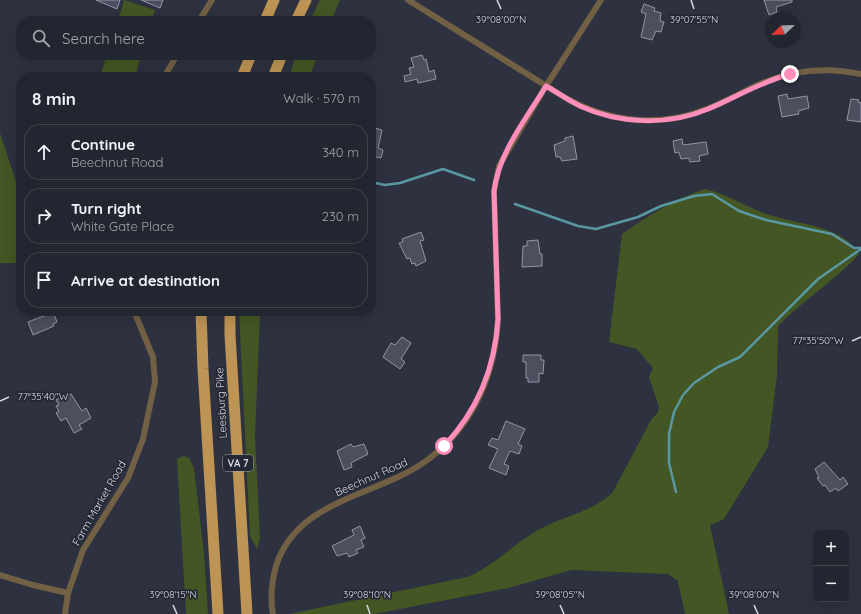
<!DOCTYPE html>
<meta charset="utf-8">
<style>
:root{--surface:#222630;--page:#2e323c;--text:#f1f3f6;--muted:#a2a5ab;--line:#3f434c}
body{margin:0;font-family:Quicksand,sans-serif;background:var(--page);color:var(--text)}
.controls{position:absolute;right:12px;bottom:12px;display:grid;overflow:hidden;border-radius:8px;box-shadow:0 4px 16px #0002}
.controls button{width:36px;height:36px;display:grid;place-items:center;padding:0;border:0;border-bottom:1px solid var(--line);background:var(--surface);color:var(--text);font:20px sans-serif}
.compass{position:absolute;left:765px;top:12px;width:36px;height:36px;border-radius:50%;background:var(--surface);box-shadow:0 4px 16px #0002;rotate:247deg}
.stop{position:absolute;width:12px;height:12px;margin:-9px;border:3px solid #ff8ebb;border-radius:50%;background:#fff}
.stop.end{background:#ff8ebb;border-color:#fff;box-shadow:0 1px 4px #0008}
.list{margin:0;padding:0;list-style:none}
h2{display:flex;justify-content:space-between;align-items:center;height:52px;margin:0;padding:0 16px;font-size:17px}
h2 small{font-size:13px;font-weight:400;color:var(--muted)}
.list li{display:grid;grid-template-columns:26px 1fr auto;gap:12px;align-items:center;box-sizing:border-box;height:56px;margin:0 8px 8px;padding:0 8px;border:1px solid var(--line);border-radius:16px}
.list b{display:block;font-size:15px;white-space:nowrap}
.list p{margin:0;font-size:13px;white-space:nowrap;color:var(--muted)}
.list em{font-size:13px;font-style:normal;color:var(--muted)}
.icon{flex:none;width:22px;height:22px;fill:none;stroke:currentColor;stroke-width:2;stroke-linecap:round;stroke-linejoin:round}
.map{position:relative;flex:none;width:861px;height:614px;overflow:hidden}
.search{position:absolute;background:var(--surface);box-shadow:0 4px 16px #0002;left:16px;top:16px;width:360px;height:44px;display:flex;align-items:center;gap:10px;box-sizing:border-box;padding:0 14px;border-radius:16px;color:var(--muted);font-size:15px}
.panel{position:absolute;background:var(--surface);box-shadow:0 4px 16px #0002;left:16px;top:72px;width:360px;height:244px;border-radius:16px}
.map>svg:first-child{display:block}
.green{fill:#445623}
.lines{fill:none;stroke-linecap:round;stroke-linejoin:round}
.stream{stroke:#5998a2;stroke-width:2.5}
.building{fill:#4b4f5e;stroke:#9196a7}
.minor{stroke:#726045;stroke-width:6}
.trunk{stroke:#bd9454;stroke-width:11}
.route{stroke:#ff8ebb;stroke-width:5}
.ticks{fill:none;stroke:#d7d9e2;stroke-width:1.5}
.labels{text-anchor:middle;stroke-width:3.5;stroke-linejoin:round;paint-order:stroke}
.shield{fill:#242835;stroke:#a1a4ae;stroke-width:1}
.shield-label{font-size:10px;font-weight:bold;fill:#d7d9e2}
.street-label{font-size:11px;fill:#d7d9e2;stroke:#242835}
.ticks-label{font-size:10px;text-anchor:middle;fill:#d7d9e2;stroke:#242835;stroke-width:3.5;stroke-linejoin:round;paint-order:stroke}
</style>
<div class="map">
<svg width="861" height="614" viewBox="0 0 861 614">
<rect width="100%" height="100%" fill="#2e3240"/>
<path class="green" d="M124,0L155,10L151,21H118Z
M320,0H340L331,21H310Z
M107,55H141L135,77H111L101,73Z
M296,55H318L309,77H289Z
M0,133L21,197V263H0Z
M705,189C728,194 749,209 773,216C793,222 815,224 834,233C845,237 853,245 859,254C835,281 803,300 778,326L777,375L768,447L724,519L710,525L729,614H685L678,581L668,574L572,570L508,588L374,614H289L467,577C498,564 520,537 550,524C571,515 596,509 613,492L651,420L658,412L659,407L649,377L653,368L637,349L609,342L622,234C648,216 674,199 705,189Z
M239,311H260L255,436L260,538L257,549L250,536Z
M183,456L189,458L194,468L204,554L208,614H186L177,459Z"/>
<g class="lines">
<path class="stream" d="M371,182L385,185L400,183L443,169L474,180
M515,204L578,226L596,229L638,217L661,206L694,196L712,194L739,211L766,220L832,234L854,248H861
M676,492L669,463V434L674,412L683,395L694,383L718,367L740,357L818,279L861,249"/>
</g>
<path class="building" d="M96,0H120L117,9Z
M141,0H163L160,8Z
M764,0H792V2L776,7L777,12L769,15Z
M644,4L655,8L654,11L661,13L660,21L664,22L661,32L656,31L652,40L641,37L646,14L641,12Z
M422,55L424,60L426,59L429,72L434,70L436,79L418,83L417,79L405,82L404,76L411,74L409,68L414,67L411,58Z
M787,94L788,99L807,96L809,108L798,111L799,114L782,117L778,96Z
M851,99L859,100L858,102L861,103V122L847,120Z
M371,127L382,130L378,148L383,150L381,158L371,156Z
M573,136L577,159L562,161L560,157H556L554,145L565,141V138Z
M682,139L683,145L706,142L708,154L699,156L700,161L690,162L689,158L681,159L679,152L675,153L673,141Z
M421,232L424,240L420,241L426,261L416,266L415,263L412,264L410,258L407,259L399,243L403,242L402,239Z
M538,240L540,254H542V266L522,267L523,246H527V241Z
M49,314V315L54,314L57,322L53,324L54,326L33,335L28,322Z
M402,337L411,343L401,359L405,362L400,369L383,357L391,343L395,345Z
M523,355H541V360H544L543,374L539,373V382H528V378H526V362H523Z
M71,394L82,411L86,408L91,418L79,425L82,429L74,433L66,418L61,421L56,413L59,411L56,406L59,405L56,400L64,395L65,397Z
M506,421L525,429L518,444L522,446L519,454L510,451L504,464L509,466L506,475L489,468L498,449L488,445L492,438L498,440Z
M351,444L353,447L364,444L368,454L351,463L352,467L344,470L337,451Z
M824,462L840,480L843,477L848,484L838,491L836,488L830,492L825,485L823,486L817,478L819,477L815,469Z
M360,526L365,538L361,540L364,547L356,550L358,553L349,557L347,553L337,556L332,546L354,535L352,530Z"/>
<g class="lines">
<path class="minor" d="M408,0L569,100C612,122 658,127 704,110C725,103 743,91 762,83C793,70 828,67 861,74
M199,21L212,0
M164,77L177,55
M0,575L33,585L68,593
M65,614L68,593L83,550L128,478L143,439L155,382L153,357L134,311
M273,614C270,599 272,581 276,566C298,497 380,497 430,458C474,424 495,374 498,319L494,191L499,166L546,86L601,0"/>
<path class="trunk" d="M265,21L274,0
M296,21L306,0
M242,77L251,55
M273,77L282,55
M201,311L203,369L218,614
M230,311V335L247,614"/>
</g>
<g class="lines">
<path class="route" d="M444,446C478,410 495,369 498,319L494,191C499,152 526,119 546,86C558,93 568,100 580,106C619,124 668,126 708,109C736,97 761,82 790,74"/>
</g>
<path class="ticks" d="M497,0L501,9M691,0L694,9M852,341L861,337M0,401L9,397M173,605L177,614M367,605L370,614M560,605L564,614M754,605L758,614"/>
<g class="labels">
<rect class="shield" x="223" y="455" width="30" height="16" rx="3"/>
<g class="shield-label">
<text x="238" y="467">VA 7</text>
</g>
<g class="street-label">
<text transform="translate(221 403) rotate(-93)" y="4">Leesburg Pike</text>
<text transform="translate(371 477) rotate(-24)" y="4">Beechnut Road</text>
<text transform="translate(99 503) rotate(-60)" y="4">Farm Market Road</text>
</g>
</g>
<g class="ticks-label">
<text x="501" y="23">39°08'00"N</text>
<text x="694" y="23">39°07'55"N</text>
<text x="818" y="344">77°35'50"W</text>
<text x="43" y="400">77°35'40"W</text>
<text x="173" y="598">39°08'15"N</text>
<text x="367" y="598">39°08'10"N</text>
<text x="560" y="598">39°08'05"N</text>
<text x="754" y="598">39°08'00"N</text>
</g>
</svg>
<div class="controls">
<button>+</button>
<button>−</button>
</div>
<svg class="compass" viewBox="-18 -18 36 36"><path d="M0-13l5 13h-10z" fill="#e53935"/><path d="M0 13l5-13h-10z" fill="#a2a5ab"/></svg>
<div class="stop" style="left:444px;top:446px"></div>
<div class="stop end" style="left:790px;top:74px"></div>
<div class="search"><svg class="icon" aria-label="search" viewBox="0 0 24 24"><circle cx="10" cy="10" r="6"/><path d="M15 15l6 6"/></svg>Search here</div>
<section class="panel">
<h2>8 min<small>Walk · 570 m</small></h2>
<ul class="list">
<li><svg class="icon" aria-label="ahead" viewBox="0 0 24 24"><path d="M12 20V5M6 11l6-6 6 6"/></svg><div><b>Continue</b><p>Beechnut Road</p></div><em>340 m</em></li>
<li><svg class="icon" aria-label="right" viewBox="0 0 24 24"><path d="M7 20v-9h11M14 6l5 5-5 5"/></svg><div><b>Turn right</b><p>White Gate Place</p></div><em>230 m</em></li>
<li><svg class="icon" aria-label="arrive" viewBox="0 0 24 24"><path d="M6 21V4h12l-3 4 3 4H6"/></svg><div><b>Arrive at destination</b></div></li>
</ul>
</section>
</div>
